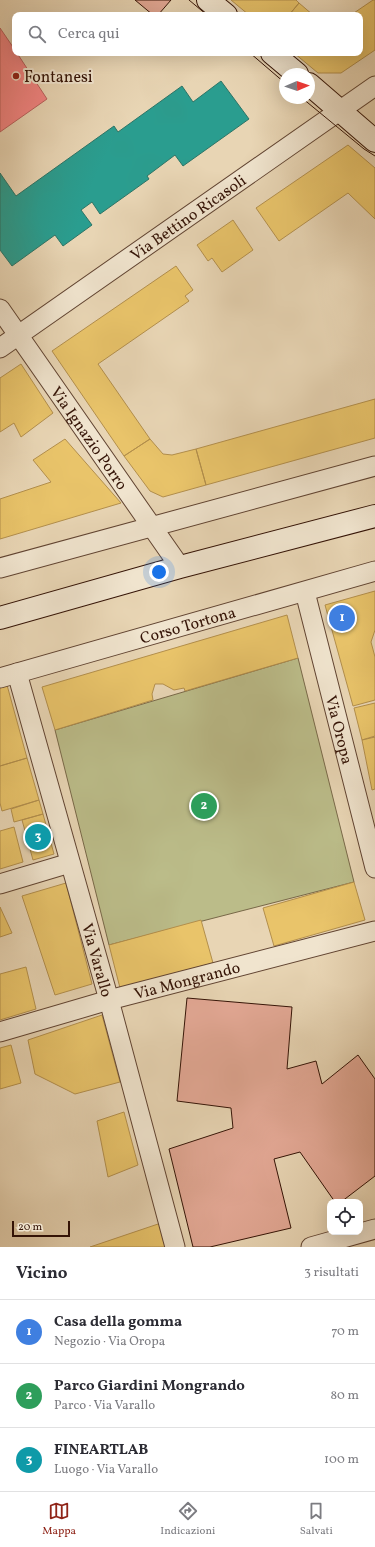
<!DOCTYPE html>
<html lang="it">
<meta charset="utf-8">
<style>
:root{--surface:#fff;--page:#f7f7f7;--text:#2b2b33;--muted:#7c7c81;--line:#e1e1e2;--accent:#8f2418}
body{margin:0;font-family:Vollkorn,serif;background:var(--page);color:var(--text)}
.controls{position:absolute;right:12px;bottom:12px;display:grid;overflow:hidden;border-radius:8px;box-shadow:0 4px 16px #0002}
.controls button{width:36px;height:36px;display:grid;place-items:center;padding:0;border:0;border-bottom:1px solid var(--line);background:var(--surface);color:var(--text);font:20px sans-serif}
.compass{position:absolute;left:279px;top:68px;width:36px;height:36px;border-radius:50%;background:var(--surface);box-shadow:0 4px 16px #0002;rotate:88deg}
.scale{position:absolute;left:12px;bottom:10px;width:58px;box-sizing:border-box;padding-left:4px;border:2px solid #341306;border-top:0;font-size:11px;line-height:14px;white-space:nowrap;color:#341306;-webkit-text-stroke:3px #f0e4ce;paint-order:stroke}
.you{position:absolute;left:159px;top:572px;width:14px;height:14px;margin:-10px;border:3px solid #fff;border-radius:50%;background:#1a73e8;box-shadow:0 0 0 6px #1a73e833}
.badge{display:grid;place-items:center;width:26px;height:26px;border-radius:50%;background:var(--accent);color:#fff;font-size:13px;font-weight:700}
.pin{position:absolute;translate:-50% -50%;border:2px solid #fff;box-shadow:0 1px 4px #0006}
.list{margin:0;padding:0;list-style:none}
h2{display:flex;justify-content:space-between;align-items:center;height:52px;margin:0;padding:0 16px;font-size:17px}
h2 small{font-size:13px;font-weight:400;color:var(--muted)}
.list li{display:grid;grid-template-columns:26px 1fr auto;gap:12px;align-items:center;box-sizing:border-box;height:64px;padding:0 16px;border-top:1px solid var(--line)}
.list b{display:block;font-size:15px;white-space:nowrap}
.list p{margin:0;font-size:13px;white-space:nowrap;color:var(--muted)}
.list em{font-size:13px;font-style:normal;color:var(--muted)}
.icon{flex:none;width:22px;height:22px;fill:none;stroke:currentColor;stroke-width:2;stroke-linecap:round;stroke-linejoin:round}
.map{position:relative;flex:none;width:375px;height:1247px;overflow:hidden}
.search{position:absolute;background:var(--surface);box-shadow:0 4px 16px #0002;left:12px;right:12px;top:12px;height:44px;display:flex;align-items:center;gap:10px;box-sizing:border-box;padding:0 14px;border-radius:8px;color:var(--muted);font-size:15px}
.sheet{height:244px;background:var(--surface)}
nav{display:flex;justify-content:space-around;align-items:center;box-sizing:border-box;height:56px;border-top:1px solid var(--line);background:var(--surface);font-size:11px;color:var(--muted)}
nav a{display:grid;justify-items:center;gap:2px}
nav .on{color:var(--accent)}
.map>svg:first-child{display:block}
.green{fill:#bbbc89;stroke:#786848}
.homes{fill:#e9c46a;stroke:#b38f4c}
.schools{fill:#2a9d8f;stroke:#2d7466}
.health{fill:#f28482;stroke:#b9625d}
.building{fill:#e3a895;stroke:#341306}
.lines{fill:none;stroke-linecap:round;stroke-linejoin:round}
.street-casing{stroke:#614432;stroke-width:21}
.secondary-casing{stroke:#341306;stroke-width:24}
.street{stroke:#f0e4ce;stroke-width:19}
.secondary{stroke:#f0e4ce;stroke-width:22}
.tram{stroke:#341306;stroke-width:1}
.poi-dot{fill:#8f2418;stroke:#f0e4ce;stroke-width:1.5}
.labels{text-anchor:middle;stroke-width:4;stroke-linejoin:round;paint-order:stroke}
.poi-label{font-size:16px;fill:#341306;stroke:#f0e4ce;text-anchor:start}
.street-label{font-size:16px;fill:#341306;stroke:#f0e4ce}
</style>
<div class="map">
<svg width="375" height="1247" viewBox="0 0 375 1247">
<rect width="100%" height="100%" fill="#e8d5b4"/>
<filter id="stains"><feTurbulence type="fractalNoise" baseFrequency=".005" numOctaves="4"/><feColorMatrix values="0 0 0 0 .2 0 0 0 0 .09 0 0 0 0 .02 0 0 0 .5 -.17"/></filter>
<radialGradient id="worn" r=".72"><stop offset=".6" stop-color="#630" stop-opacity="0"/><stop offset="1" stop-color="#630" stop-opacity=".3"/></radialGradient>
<path class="green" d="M298,658L354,882L109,945L55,730Z"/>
<path class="homes" d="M231,0H296L299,3L289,15H249Z
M373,0H375V50L341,73H318L294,53H360V15H351Z
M299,3L313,15H289Z
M348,145L375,168V219L348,193L279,241L256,208Z
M233,220L253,250L222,272L212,258L208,261L197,245Z
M176,266L193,290L185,296L189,301L98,364L150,439L124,456L52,351Z
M21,364L53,413L21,437L14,423L0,432V378Z
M375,399V438L206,485L196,449Z
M65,439L121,503L0,539V499L51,482L33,460Z
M150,439L163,454L172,455L196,449L206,485L163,497L150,491L124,456Z
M375,591V630L371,642L375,657V700L353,706L325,605Z
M287,615L298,658L185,691L184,688L174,690L163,684H155L152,694L153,700L55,730L42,687Z
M7,685L27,758L0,766V687Z
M375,703V736L362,740L354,708Z
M375,737V789L372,790L362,740Z
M27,758L39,800L2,811L0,803V766Z
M39,800L43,814L14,822L11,809Z
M43,814L54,854L33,860L22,820Z
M14,827L23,862L0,869V831Z
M354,882L365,920L274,946L263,908Z
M66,883L92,984L55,995L22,896Z
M0,907L12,933L0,937Z
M201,920L213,963L120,988L109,945Z
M26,967L36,1009L0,1020V974Z
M102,1015L120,1082L75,1094L35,1074L28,1040Z
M11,1045L21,1083L0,1089V1048Z
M124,1112L138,1165L108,1177L97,1121Z
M161,1223L167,1247H90Z"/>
<path class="schools" d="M221,81L249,119L183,166L175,155L147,176L149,179L100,214L92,202L81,210L92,225L63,246L55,235L12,266L0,250V173L16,196L114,126L118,132L182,86L193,102Z"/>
<path class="health" d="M0,28L15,50V53H17L47,99L0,132Z"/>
<path class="building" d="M135,0H171L158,15H153Z
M187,998L292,1007L287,1069L316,1061L322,1084L358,1055L375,1079V1176L341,1202H335L300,1152L274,1159L291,1228L210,1247H193L169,1149L233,1128L231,1108L177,1101Z"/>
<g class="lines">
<defs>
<g id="street">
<path id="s1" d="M0,309L180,567"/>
<path id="s2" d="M0,348L375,86"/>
<path d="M0,568L375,466"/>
<path id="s3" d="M305,592L375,868"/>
<path id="s4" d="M17,673L109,1000L175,1247"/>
<path id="s5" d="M0,678L375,571"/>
<path d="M0,884L70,863"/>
<path id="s6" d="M0,1032L109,1000L375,931"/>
<path d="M311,1247L375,1229"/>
</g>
<path id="secondary" d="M208,0L226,15
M272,53L297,74
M309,84L375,141
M0,618L180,567L375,516"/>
</defs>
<use href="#street" class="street-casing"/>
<use href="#secondary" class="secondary-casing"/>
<use href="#street" class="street"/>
<use href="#secondary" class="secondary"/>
<path class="tram" d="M189,0L207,15
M250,53L285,83
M302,98L364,149L375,156"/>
</g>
<circle class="poi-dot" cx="16" cy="76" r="4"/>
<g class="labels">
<g class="poi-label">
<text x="24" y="82">Fontanesi</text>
</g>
<g class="street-label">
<text dy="6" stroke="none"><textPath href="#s2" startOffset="229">Via Bettino Ricasoli</textPath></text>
<text dy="6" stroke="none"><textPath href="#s1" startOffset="157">Via Ignazio Porro</textPath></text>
<text dy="6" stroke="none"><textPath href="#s5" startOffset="195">Corso Tortona</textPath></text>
<text dy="6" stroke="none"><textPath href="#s3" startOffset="142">Via Oropa</textPath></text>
<text dy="6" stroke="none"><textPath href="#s4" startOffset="298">Via Varallo</textPath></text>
<text dy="6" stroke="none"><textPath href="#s6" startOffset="194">Via Mongrando</textPath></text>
</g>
</g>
<rect width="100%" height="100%" filter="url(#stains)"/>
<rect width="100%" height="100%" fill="url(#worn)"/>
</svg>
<div class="controls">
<button><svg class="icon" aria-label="locate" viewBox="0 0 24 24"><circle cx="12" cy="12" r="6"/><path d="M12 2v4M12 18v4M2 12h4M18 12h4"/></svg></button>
</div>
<svg class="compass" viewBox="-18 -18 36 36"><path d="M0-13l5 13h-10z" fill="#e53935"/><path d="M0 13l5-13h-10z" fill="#7c7c81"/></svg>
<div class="scale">20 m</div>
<div class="you"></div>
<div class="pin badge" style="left:342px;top:618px;background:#3f7fe0">1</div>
<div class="pin badge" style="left:204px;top:806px;background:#2e9e5b">2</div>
<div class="pin badge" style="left:38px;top:837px;background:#0f9aa8">3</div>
<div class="search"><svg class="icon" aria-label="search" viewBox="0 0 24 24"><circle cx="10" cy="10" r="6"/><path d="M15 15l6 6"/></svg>Cerca qui</div>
</div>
<section class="sheet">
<h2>Vicino<small>3 risultati</small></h2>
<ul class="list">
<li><span class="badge" style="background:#3f7fe0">1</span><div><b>Casa della gomma</b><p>Negozio · Via Oropa</p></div><em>70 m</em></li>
<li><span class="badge" style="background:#2e9e5b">2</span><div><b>Parco Giardini Mongrando</b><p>Parco · Via Varallo</p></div><em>80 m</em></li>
<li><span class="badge" style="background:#0f9aa8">3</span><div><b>FINEARTLAB</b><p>Luogo · Via Varallo</p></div><em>100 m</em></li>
</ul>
</section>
<nav>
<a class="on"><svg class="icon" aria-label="map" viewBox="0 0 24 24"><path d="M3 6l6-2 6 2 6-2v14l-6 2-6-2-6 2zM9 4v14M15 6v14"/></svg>Mappa</a>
<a><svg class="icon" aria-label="directions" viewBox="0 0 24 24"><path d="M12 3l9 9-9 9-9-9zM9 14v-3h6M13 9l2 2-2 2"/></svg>Indicazioni</a>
<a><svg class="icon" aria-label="saved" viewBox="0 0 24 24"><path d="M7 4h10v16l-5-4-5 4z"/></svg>Salvati</a>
</nav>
